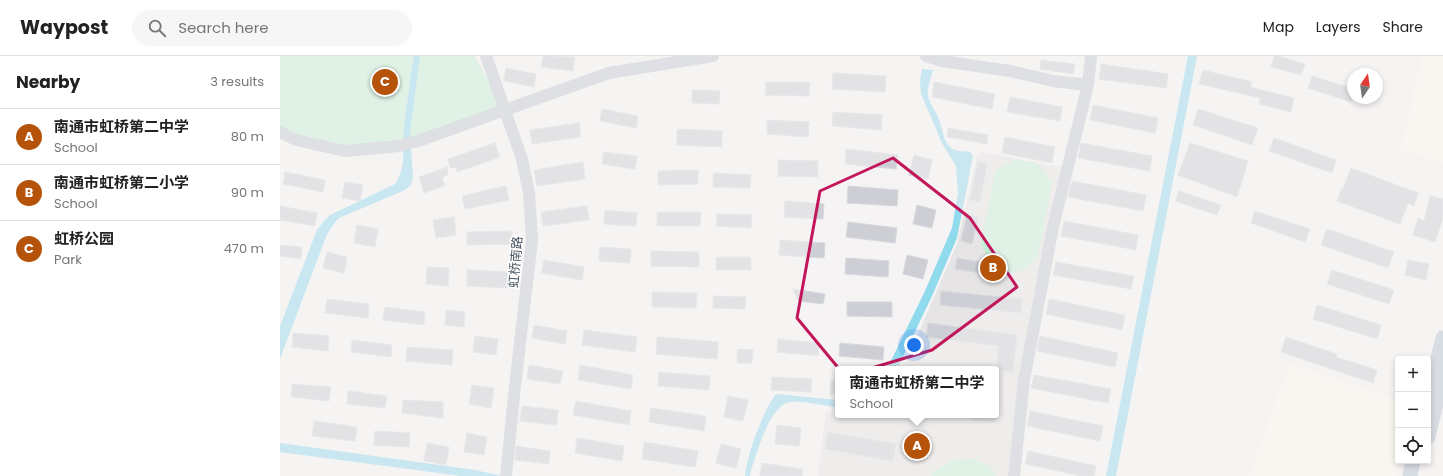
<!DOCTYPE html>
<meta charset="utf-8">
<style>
:root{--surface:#fff;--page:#f6f6f6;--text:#222;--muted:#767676;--line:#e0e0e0;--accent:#b45309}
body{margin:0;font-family:Poppins,"Noto Sans SC",sans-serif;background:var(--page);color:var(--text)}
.controls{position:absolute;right:12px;bottom:12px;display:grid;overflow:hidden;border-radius:4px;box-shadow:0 2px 6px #0003}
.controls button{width:36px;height:36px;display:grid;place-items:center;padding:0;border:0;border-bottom:1px solid var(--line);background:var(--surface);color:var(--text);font:20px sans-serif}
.compass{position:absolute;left:1067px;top:12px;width:36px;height:36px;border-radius:50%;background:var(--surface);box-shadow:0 2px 6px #0003;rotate:13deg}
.you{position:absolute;left:634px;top:289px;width:14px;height:14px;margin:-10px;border:3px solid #fff;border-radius:50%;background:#1a73e8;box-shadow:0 0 0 6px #1a73e833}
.badge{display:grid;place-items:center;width:26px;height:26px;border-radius:50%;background:var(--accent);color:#fff;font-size:13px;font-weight:700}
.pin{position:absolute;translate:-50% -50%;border:2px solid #fff;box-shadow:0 1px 4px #0006}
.popup{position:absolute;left:555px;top:310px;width:164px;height:52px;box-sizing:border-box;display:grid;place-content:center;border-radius:4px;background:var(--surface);filter:drop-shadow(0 1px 3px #0005);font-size:13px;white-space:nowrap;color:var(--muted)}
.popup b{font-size:15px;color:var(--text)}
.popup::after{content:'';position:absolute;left:50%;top:100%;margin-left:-8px;border:8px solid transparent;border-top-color:var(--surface)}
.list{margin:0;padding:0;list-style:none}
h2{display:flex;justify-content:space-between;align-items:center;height:52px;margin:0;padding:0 16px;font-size:17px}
h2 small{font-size:13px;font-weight:400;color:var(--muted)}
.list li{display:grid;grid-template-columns:26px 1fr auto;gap:12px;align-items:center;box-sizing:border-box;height:56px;padding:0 16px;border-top:1px solid var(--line)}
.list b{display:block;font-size:15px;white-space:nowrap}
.list p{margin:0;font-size:13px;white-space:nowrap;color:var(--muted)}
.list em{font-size:13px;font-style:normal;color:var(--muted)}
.icon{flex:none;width:22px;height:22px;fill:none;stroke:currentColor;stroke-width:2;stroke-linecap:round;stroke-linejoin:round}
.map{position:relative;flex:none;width:1163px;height:420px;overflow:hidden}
header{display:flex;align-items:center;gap:24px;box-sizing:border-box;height:56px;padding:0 20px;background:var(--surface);border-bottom:1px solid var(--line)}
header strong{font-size:19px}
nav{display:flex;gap:22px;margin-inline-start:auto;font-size:14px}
.search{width:280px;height:36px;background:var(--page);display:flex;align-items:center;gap:10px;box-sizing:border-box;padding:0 14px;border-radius:22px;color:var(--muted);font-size:15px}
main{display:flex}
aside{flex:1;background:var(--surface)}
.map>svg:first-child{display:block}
.commercial{fill:#fdf9ef}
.education{fill:#e6e4e5}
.green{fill:#c3f1d5}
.water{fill:#90daee}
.building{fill:#cdcfd5;stroke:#d7d9de}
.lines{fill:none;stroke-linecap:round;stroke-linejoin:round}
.minor{stroke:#c1cad2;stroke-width:12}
.major{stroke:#b3c2d1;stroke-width:15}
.marked{fill:none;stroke:#c2185b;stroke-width:3;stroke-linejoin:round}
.labels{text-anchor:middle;stroke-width:3;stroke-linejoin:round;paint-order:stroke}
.street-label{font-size:13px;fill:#4a5661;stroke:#fff}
</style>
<header>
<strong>Waypost</strong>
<div class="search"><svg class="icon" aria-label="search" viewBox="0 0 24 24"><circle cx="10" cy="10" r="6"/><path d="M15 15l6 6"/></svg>Search here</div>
<nav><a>Map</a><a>Layers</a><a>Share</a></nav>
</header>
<main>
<aside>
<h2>Nearby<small>3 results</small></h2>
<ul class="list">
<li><span class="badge">A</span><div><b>南通市虹桥第二中学</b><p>School</p></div><em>80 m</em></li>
<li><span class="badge">B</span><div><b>南通市虹桥第二小学</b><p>School</p></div><em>90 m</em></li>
<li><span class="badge">C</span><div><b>虹桥公园</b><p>Park</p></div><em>470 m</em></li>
</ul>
</aside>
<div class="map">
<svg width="1163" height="420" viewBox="0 0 1163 420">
<rect width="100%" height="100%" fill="#f5f3f3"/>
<path class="commercial" d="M1142,0H1163V107L1120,94Z
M1009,308L1118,344V405H1120L1117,420H969Z"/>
<path class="education" d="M702,96L782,111L754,237L739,323L728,420H538L546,355L558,356V359H716V313H623L677,188L697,101Z"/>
<path class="green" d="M0,0H195L223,53L150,86L71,93L0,78Z
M733,104C758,105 758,106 772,126L758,201L744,214L732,217L722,215L709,205L701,186L716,114Z
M691,402L707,409L716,420H652V417L671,405Z"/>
<path class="water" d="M134,0H140L130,76L133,122L131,129L125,134L59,162L53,169L47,178L0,303V270L37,174L44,165L50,159L115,128C127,110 122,91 124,71C127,47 130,24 134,0Z
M908,0H917L836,420H826Z
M642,13L653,14C651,22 647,31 648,39C649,47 655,54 658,61C663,71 662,85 671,92C676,96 684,95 690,96L693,100L677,182L652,240L617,313H607L645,235L672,172L678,137L676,110L662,87L641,38L640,24Z
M496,338L558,344V352C548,350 515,343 506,347C488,355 477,397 471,414L470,420H465C467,398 483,355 496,338Z
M0,387L195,414L222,420H181L0,396Z"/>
<path class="building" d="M263,0L295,1L293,15L261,11Z
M994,0H999L1025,8L1021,19L991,11Z
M761,4L795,8L793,18L760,13Z
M821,8L888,18L886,32L819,23Z
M226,12L256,18L254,31L224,25Z
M923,14L972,26L970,31L1014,42L1011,56L979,48L980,42L919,28Z
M553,17L606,20L605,36L552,33Z
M1032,20L1073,33L1071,46L1028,32Z
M486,26H530L529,40L485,39Z
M654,26L715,38L712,53L652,41Z
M412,34L440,35L439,48L412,47Z
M730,41L782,51L780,65L727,56Z
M813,49L878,62L875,77L810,64Z
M322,53L358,60L356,72L320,65Z
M918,53L978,72L972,89L913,69Z
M553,56L602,59L601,74L552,70Z
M487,64L529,66L528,81L487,78Z
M299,67L301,81L252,88L250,74Z
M668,72L708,79L707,88L667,81Z
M397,73L442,75V91L397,89Z
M725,81L775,91L772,107L722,97Z
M994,82L1056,104L1052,117L989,95Z
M215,87L220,101L177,116L176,111L170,112L168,103Z
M801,87L872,100L870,115L798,102Z
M910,87L968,105L957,141L898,119Z
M566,93L618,99L616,113L565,108Z
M324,96L357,100L355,113L322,108Z
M634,99L652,104L648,123L629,119Z
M498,104L538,105V121L498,120Z
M303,106L305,123L257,130L254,114Z
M698,106L707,108L700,146L690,144Z
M167,111L168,119L162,121L165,130L144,137L139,121Z
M1071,112L1138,137L1134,150L1128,147L1120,168L1057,145L1061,133H1063Z
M418,114V128L378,129V115Z
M5,116L45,124L43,136L3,128Z
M433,117L471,119L470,132L433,131Z
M792,125L866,139L863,155L788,141Z
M65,126L83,129L80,145L62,142Z
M226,130L229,144L185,153L182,140Z
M568,130L618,134L617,150L567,147Z
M899,135L941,149L937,159L895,145Z
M1150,140L1163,143V162L1155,186L1133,179L1138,162L1144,165Z
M505,145L544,148L543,163L504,161Z
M637,149L656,154L652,172L633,168Z
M0,150L37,157L35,170L0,164Z
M307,150L309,164L263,170L261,156Z
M325,154L357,157L356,170L324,168Z
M975,155L1030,173L1025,186L971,167Z
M377,156H421L420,170H377Z
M437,158L472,159L471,172L436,170Z
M687,159L698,161L692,188L681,185Z
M174,161L176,179L156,182L153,164Z
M784,165L858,179L856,194L781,180Z
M568,166L617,172L615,187L566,181Z
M77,169L98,173L95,191L74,187Z
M1047,173L1114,196L1108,212L1041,189Z
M232,175V188L187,189V176Z
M500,184L545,187L544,202L499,199Z
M0,189L22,191L21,203L0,200Z
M320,191L351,193L350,207L319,205Z
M371,195L419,196V211L371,210Z
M47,196L67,201L64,217L43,212Z
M627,199L648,204L643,223L623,218Z
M436,201H471V214H436Z
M566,202L609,205L608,221L565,218Z
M677,202L700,206V217L675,213Z
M264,204L304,211L302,224L261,217Z
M1128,204L1149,208L1146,224L1125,219Z
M776,206L854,220L851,233L773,219Z
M147,211L169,212L168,230L146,228Z
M187,214L230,216L229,232L187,230Z
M1052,214L1114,234L1109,248L1047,228Z
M513,233L545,238L543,248L518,245Z
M661,235L742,243L741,257L660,249Z
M372,236L417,237L416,252L372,251Z
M433,240L466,241L465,253L433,252Z
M47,243L89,248L88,262L45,257Z
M769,243L845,259L842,274L766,258Z
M567,246H612V261L567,260Z
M1037,249L1101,269L1097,283L1033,263Z
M105,251L145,256L144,269L103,264Z
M166,254L185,256L184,271L165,269Z
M648,267L737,279L733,316L716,314L719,290L646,281Z
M254,269L287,275L285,288L252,282Z
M304,274L357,281L355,296L302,289Z
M13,277L49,280L48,295L12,291Z
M195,280L218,283L216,299L193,296Z
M760,280L838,297L835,311L757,295Z
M377,281L438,286L437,303L376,298Z
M1006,281L1057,298L1056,301L1097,314L1093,327L1001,296Z
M498,283L539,287L538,300L497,296Z
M72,284L112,289L111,301L71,296Z
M560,287L604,291L603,304L559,300Z
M127,291L173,294L172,309L126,305Z
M457,293L473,294L472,307H457Z
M249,309L283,315L280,328L247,323Z
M300,309L353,319L351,333L298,324Z
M379,316L430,320L429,334L378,330Z
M754,319L831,333L828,347L751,332Z
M492,321L532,323L531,336L491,334Z
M551,325H558V339L550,338Z
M12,328L51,331L49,345L11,341Z
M192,329L214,332L211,352L189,348Z
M68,335L107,340L105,352L67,348Z
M448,340L468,344L463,365L444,361Z
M123,344L163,346V362L122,357Z
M296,345L351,355L349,369L293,359Z
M242,350L278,354L277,369L240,365Z
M371,352L426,360L424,375L369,366Z
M750,355L823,370L820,385L747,370Z
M691,359H716V366L691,364Z
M34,365L77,371L75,385L32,380Z
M497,369L521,372L519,390L495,388Z
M95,375L130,377L129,391L94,389Z
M548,376L616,388L613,405L545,393Z
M187,377L207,381L204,399L184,396Z
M297,382L344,390L342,405L295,397Z
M364,386L418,395L415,411L362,403Z
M147,387L169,391L166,409L144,405Z
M441,388L461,393L456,412L436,407Z
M236,390L270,395L269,408L235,404Z
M748,395L816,410L814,420H801L745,408Z
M482,407L523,413L522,420H480Z"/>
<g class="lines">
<path class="minor" d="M206,0L242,103L249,137L252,184L235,330L226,420
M646,0L662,5L730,15L773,25L808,29
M0,76L16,84L65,95L119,90L138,85L329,17L433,0
M734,420L744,324L773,171L808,29L811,0"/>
<path class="major" d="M1151,330L1163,282
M1148,381L1163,319
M1130,420L1133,405"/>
</g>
<path d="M0 0H1163V420H0ZM613,102L690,162L737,231L652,294L565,320L517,262L540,135Z" fill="#f5f3f3" fill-opacity=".55" fill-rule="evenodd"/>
<path class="marked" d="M613,102L690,162L737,231L652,294L565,320L517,262L540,135Z"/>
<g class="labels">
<g class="street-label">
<text transform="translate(235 206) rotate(-85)" y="5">虹桥南路</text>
</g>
</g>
</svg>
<div class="controls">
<button>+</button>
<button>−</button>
<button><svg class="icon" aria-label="locate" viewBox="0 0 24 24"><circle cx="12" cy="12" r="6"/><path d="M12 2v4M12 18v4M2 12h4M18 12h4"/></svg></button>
</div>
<svg class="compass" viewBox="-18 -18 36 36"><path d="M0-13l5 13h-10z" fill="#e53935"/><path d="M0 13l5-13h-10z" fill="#767676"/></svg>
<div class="you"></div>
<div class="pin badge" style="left:637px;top:390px">A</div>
<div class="popup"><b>南通市虹桥第二中学</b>School</div>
<div class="pin badge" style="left:713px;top:212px">B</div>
<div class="pin badge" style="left:105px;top:26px">C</div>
</div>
</main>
